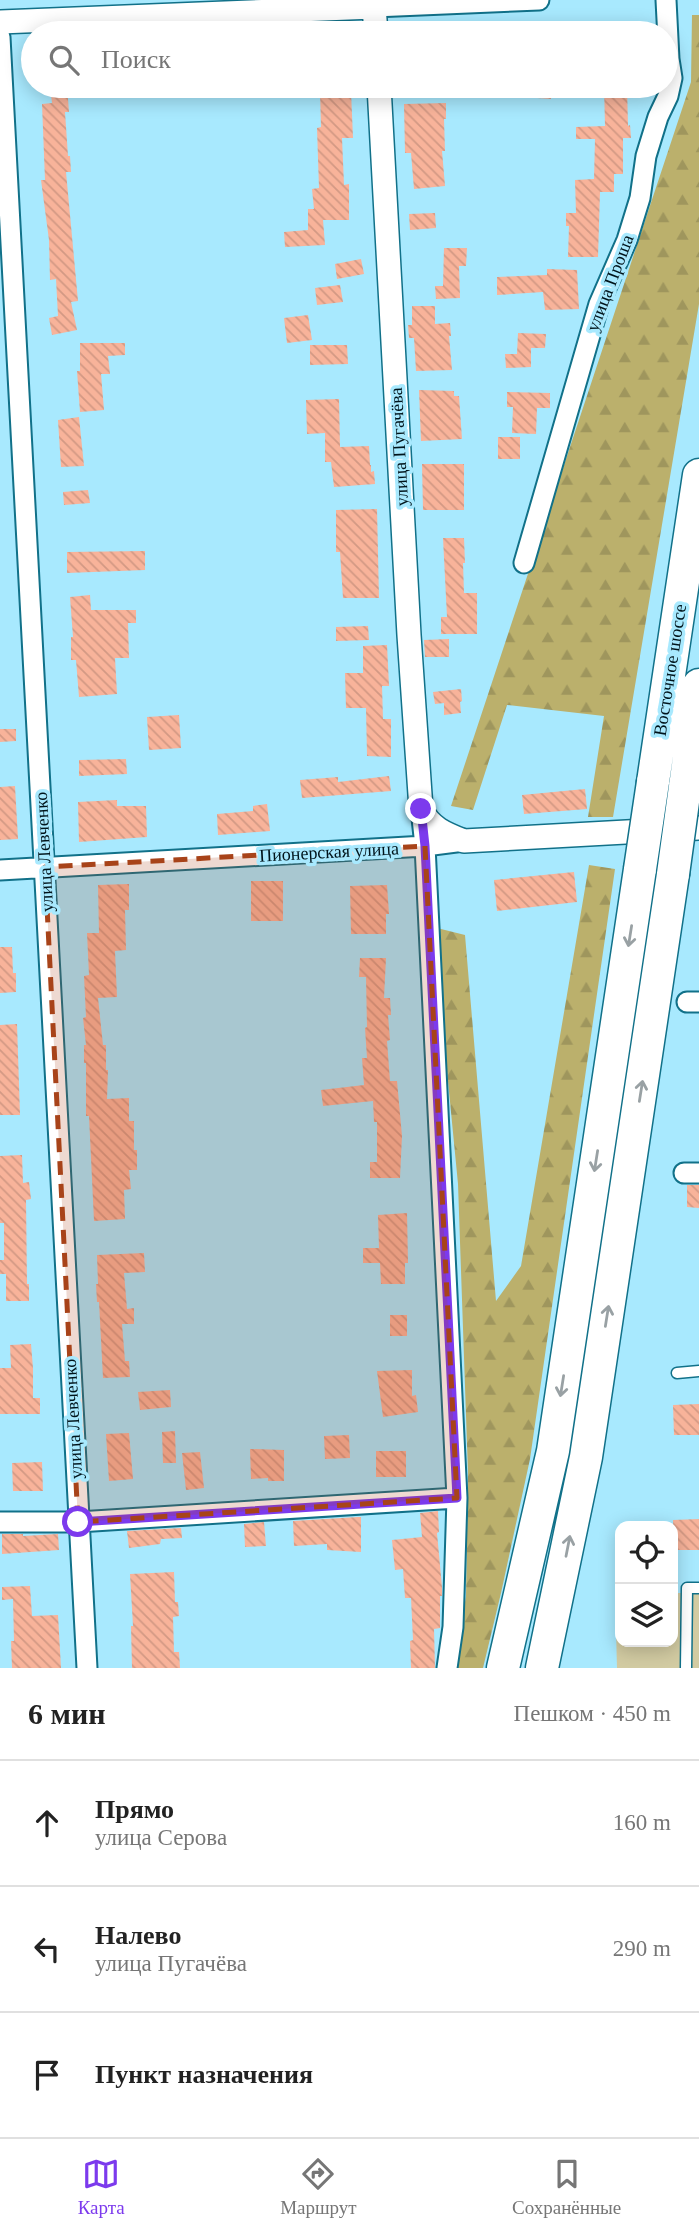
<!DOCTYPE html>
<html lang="ru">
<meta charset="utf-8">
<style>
:root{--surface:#fff;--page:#f2f2f2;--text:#222;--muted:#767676;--line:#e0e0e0;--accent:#7c3aed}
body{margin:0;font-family:Georgia,serif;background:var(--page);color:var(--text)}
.controls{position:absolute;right:21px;bottom:21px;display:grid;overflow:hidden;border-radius:14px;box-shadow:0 4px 18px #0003}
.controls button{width:63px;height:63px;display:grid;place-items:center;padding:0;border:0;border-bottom:2px solid var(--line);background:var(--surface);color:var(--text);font:35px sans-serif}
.stop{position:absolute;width:21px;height:21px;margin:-16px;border:5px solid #7c3aed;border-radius:50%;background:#fff}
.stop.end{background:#7c3aed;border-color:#fff;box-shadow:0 2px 7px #0008}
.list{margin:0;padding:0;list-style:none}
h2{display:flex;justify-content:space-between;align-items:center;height:91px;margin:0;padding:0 28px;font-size:30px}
h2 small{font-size:23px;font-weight:400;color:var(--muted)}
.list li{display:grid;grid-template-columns:46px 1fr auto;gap:21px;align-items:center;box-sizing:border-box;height:126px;padding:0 28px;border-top:2px solid var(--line)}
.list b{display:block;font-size:26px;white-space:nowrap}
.list p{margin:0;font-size:23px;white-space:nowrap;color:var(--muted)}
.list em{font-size:23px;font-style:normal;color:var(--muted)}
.icon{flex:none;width:38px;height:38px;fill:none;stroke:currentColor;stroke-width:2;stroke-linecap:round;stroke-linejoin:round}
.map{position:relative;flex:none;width:699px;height:1668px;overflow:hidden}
.search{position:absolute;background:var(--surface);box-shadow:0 4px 18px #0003;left:21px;right:21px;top:21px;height:77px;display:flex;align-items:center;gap:18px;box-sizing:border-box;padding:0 24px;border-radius:38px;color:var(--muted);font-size:26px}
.sheet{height:469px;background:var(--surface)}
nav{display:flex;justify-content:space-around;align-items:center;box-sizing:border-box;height:98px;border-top:2px solid var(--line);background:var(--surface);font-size:19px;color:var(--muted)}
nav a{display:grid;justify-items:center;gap:4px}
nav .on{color:var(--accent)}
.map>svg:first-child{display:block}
.forest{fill:url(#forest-firs)}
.park{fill:#d2cba2}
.building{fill:url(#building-back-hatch)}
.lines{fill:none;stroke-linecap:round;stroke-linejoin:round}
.service-casing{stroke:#117189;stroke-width:13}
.minor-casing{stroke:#117189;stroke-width:23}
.tertiary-casing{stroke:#117189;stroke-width:26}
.trunk-casing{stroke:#117189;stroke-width:35}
.service{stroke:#fff;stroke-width:10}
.minor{stroke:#fff;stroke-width:19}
.tertiary{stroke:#fff;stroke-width:23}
.trunk{stroke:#fff;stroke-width:32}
.trunk-bridge-casing{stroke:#117189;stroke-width:35;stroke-linecap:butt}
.trunk-bridge{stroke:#fff;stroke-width:32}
.oneway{stroke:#99a1a4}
.route{stroke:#7c3aed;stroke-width:9}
.marked{fill:#a84319;fill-opacity:0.2;stroke:#a84319;stroke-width:5;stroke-dasharray:14 9;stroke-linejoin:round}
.labels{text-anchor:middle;stroke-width:7;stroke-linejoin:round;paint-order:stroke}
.street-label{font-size:18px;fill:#00141b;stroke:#a8e9fe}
</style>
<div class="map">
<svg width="699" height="1668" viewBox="0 0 699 1668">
<defs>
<pattern id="forest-firs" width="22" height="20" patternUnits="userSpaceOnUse" patternTransform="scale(1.75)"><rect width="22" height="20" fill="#bbb06c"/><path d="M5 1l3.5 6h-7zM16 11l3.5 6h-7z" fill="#9f965d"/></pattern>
<pattern id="building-back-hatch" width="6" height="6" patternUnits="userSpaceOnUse" patternTransform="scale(1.75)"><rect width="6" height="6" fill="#f8b39a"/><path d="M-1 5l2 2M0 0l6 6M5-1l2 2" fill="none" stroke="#d39984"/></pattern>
</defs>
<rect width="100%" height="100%" fill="#a8e9fe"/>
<path class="forest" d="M692,15H699V304L613,817H588L604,716L507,705L473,810L451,806L691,82Z
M589,865L615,869L530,1459L501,1593L483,1668H454L466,1596L468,1473L458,1184L433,927L465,935L496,1301L521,1266Z"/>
<path class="park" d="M615,1593H620V1642H673V1593H699V1668H617Z"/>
<path class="building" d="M50,86H67L69,112H65L68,156H70L71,172H66L78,301L71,302L77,330L52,335L49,318L58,316L56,279L50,280L49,240L41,180H45L42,104L52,103Z
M509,86H552L551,99L509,96Z
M604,86H627L628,126L630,125L631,138H623V174H614V192H600L598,257H568L569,226H566V213H576L575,180L594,179L595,139H576V127L605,126Z
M320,91H351L353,138H342L344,185L349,184V220H323L325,245L285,247L284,232L308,230V209H314L312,189L319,188L317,128L321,127Z
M446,103V119H444L445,151H442L445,186L414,189L411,153H405L404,104Z
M435,213L436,228L410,230L409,214Z
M444,248H467L466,266H459L460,298L436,299L435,286H443Z
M361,259L364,274L337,279L335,264Z
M547,269L577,270L579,309L545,310L543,292L497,295V277L547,275Z
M340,285L343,302L317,305L315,288Z
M412,306H435V324L450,323L451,336H449L452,370L416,371L414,338H409L408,325H412Z
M308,315L312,340L287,343L284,318Z
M518,333L546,334L545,348H531V367L506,368L505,354H517Z
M80,343H125V355L108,356L110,374H101L104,410L80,412L77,371H80Z
M310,345H347L348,364L310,365Z
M419,390L454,391V396H459L462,439L421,441Z
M507,392L550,393V408H537L536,434L512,433L513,407H507Z
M339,399L340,447L369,446L370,465H371V472L374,471L375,484L334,487L331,462H325V433L307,434L306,400Z
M79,417L84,466L61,467L58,420Z
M498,437H520V459H498Z
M422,464H464V510H423Z
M88,490L90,503L64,505L63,492Z
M377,509L379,598H343L340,552H336V510Z
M443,538H464L465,563H463L464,593H477V634H441V617H447Z
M145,551V570L67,573V552Z
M90,595L91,610H136V623H128L129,658H115L117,694L79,697L76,660H71V637H73L70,597Z
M368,626L369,640L336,641V627Z
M449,639V657H425L424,640Z
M387,645L389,686H382L383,719H391V757L367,756L366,708H346L345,673H363V646Z
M461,689L462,701L460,702L461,713L444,715V703L435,704L433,692Z
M179,715L181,748L149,750L147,717Z
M0,729H16V741L0,742Z
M126,759L127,774L79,776V760Z
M389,776L391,791L302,798L300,780L338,777V782Z
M15,786L18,839L0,840V787Z
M585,789L587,809L524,814L522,795Z
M117,800V806H146L147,837L79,842L78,802Z
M267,804L270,831L218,835L217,814L253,811V806Z
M574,872L577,902L497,911L494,880Z
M251,881H283V921H251Z
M129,884V910H125L126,950L115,951L117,997L98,998L103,1045H106V1070H108L107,1099L129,1098V1121H134V1150H137V1170H129L131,1189L124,1190L125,1219L94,1221L89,1116H86V1063H84V1045H86L83,1018L86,1017L84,976L89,975L87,933H99L98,885Z
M387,885L389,914H386V934H351L350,886Z
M0,947H12L13,973H16V992L0,993Z
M360,958H386L384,998H390L391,1015H388L390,1040L387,1041L390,1081H397L402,1136L400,1178H370V1162H377V1122H374L373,1101L323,1106L321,1090L364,1085L362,1058H367L365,1028L367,1027L366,977H359Z
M17,1024L20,1115H0V1025Z
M22,1155L23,1183L29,1182L31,1199L26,1200L27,1284H29V1301H6V1274H0V1260H4V1223H0V1156Z
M687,1185H699V1208L687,1207Z
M407,1213L408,1263H405V1284H381L380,1263H363V1248H379L378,1215Z
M144,1253L145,1272L124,1273L127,1309L134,1308V1324H122L125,1361H129L130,1377L103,1378L99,1302H97L96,1284H98L97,1255Z
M390,1315H407V1336H390Z
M31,1344L33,1368V1398H40V1414H0V1368H11L10,1345Z
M412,1370V1396L416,1395L418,1412L383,1417L377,1371Z
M170,1390L171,1407L140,1410L138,1392Z
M699,1404V1435H674L673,1405Z
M175,1431L176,1463H163L162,1432Z
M129,1433L133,1479L109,1481L106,1434Z
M349,1435L350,1458L325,1459L324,1436Z
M250,1449L284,1450V1481H268V1478L251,1479Z
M376,1451H406V1477H376Z
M200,1452L204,1488L186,1490L182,1453Z
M42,1462L43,1491H13L12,1463Z
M438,1511L439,1532L437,1533L442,1587V1596H440V1628L434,1629L435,1668H411L410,1641L413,1640L411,1598H405L403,1569L395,1570L392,1540L422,1537L420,1513Z
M358,1517H361V1552L327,1550V1544L294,1546L293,1521Z
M699,1519V1550H674L673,1520Z
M264,1522L266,1546L245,1547L244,1524Z
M181,1528L182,1538L161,1539L160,1544L129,1548L127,1531Z
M2,1534H23V1536L58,1534L59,1550L2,1554Z
M174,1572L175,1602H178L179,1616L173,1617L174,1652H179L180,1668H132L131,1626H133L130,1574Z
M30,1586L32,1616L58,1615L61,1668H12L11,1641H14L13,1599L2,1600V1587Z"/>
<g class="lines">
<defs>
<path id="service" d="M677,1373L699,1371
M686,1668L687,1588H699"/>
<path id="minor" d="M374,0V7L539,0
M0,37L87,1668
M524,563L599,304L627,240L640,198L646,156L658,117L668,96L672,78L669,59L666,0
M421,809L425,846L457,1498L453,1627L447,1668
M0,870L425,846L464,841
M687,1002H699
M684,1173H699
M0,1522H78L457,1498"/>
<path id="tertiary" d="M0,22L374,7L376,33
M379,86L409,635L421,809C430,828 446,834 464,841L699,828"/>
<path id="trunk" d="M653,782L699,475
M685,787L699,685
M503,1668L553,1451L640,869
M542,1668L586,1457L673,874"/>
</defs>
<use href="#service" class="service-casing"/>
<use href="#minor" class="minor-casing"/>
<use href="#tertiary" class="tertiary-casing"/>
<use href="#trunk" class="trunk-casing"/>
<use href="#service" class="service"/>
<use href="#minor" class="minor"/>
<use href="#tertiary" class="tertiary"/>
<use href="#trunk" class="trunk"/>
<defs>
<path id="trunk-bridge" d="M640,869L653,782
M673,874L685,787"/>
</defs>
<use href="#trunk-bridge" class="trunk-bridge-casing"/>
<use href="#trunk-bridge" class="trunk-bridge"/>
</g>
<defs><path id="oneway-shaft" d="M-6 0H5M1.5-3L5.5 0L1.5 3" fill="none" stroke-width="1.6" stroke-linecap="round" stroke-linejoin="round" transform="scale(1.75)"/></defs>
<g class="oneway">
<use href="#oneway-shaft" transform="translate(630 936) rotate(99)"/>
<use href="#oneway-shaft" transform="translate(641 1091) rotate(-81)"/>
<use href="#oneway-shaft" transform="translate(596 1161) rotate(99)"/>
<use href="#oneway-shaft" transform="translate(607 1316) rotate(-81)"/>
<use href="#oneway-shaft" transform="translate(562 1386) rotate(99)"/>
<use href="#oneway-shaft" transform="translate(568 1546) rotate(-79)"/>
</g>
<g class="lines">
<path class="route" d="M78,1522L457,1498L425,846L421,809"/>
</g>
<path class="marked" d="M425,846L457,1498L78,1522L45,867Z"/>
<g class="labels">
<g class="street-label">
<text transform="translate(610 283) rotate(-69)" y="6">улица Проша</text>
<text transform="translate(399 447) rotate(-93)" y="6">улица Пугачёва</text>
<text transform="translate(670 670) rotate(-81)" y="6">Восточное шоссе</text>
<text transform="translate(44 852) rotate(-93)" y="6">улица Левченко</text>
<text transform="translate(329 852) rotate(-3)" y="6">Пионерская улица</text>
<text transform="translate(73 1419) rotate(-93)" y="6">улица Левченко</text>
</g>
</g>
</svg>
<div class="controls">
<button><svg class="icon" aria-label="locate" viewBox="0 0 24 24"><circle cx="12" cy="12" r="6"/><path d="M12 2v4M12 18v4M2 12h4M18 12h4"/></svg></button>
<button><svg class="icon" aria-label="layers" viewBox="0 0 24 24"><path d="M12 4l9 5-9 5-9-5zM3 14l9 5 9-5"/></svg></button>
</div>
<div class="stop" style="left:78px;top:1522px"></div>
<div class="stop end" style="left:421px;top:809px"></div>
<div class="search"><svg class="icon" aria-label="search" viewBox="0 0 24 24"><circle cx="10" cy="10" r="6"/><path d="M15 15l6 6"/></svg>Поиск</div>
</div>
<section class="sheet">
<h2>6 мин<small>Пешком · 450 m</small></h2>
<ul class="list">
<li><svg class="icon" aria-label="ahead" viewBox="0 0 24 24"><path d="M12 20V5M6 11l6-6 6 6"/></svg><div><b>Прямо</b><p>улица Серова</p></div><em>160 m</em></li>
<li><svg class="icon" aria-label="left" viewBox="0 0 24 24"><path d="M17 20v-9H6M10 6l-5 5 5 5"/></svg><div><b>Налево</b><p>улица Пугачёва</p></div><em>290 m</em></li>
<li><svg class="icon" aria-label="arrive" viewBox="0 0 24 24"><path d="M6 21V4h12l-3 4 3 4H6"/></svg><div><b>Пункт назначения</b></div></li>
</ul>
</section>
<nav>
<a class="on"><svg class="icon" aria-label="map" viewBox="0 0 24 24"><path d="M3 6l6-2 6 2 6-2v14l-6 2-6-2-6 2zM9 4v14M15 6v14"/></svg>Карта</a>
<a><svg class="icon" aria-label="directions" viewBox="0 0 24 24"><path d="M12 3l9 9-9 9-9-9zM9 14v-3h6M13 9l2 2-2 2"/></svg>Маршрут</a>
<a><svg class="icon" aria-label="saved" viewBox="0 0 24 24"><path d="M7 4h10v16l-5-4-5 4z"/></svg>Сохранённые</a>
</nav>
